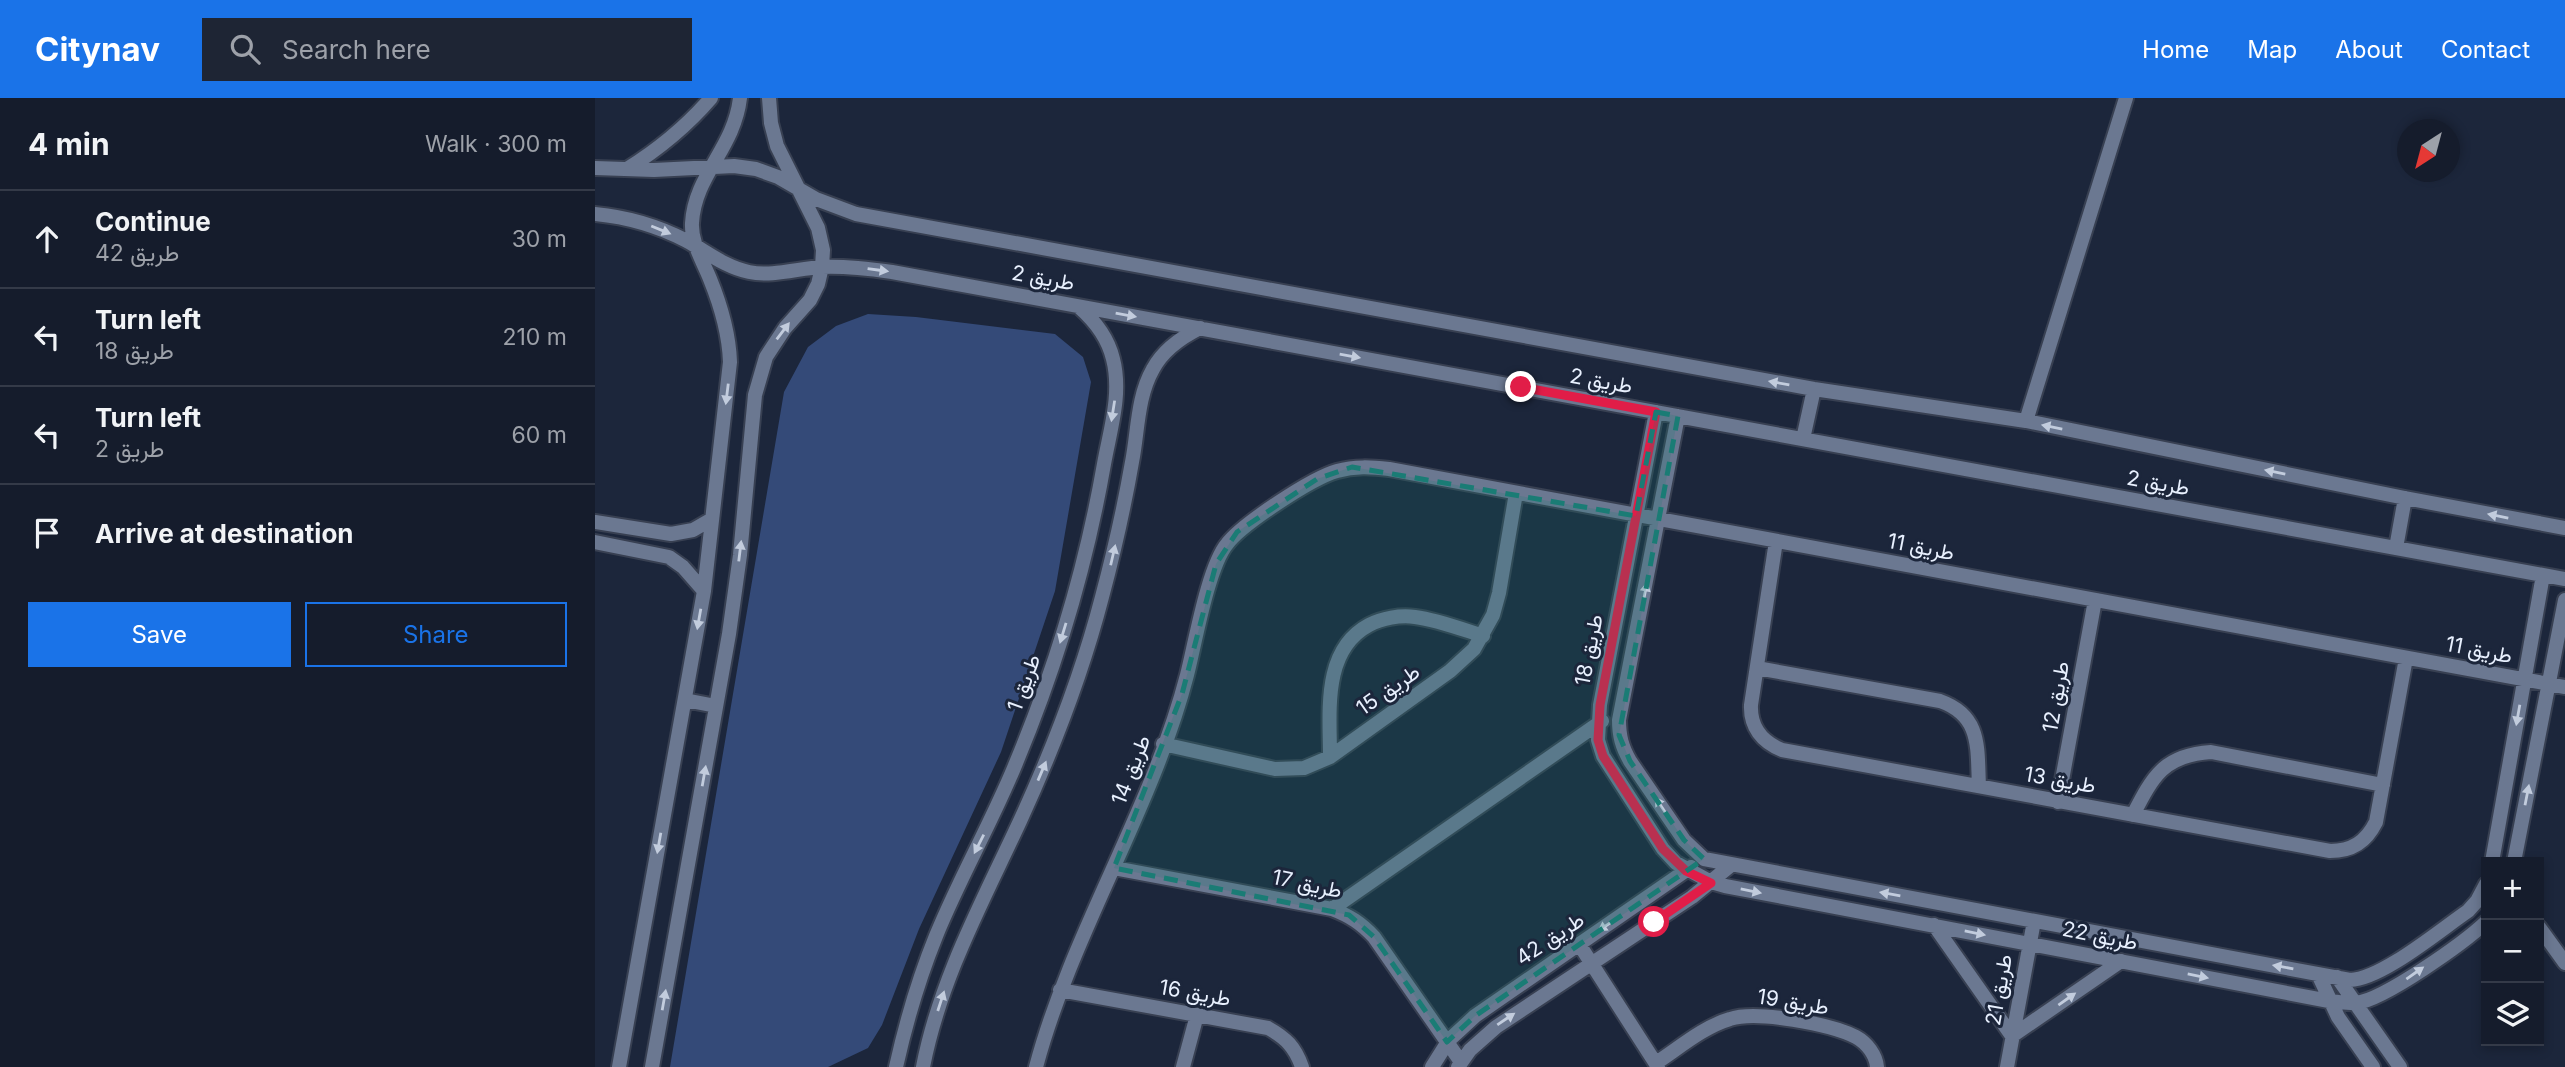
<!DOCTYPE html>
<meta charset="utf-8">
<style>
:root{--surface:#151c2c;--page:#1e2534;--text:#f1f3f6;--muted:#9da1a9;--line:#343a48;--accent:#1a73e8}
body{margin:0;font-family:Inter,Vazirmatn,sans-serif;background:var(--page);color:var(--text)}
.controls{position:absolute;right:21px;bottom:21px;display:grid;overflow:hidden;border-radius:0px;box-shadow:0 4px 10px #0003}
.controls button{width:63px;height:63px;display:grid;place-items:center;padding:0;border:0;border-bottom:2px solid var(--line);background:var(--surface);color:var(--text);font:35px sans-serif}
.compass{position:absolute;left:1802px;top:21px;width:63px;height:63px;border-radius:50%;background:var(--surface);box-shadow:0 4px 10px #0003;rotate:216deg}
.stop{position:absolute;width:21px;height:21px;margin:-16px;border:5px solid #e11d48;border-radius:50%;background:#fff}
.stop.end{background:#e11d48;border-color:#fff;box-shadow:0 2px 7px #0008}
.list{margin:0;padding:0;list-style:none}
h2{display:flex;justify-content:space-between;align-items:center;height:91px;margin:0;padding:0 28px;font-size:30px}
h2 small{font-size:23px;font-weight:400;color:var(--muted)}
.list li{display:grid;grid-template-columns:46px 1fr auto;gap:21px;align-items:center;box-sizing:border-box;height:98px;padding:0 28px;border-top:2px solid var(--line)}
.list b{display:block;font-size:26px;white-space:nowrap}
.list p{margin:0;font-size:23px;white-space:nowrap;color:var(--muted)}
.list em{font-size:23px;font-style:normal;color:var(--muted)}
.actions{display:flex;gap:14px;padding:21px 28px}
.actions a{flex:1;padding:16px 0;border:2px solid var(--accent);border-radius:0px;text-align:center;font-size:24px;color:var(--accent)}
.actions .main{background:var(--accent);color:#fff}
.icon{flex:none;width:38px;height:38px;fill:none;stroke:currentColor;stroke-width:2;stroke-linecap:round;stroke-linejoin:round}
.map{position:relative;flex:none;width:1970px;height:969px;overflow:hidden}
header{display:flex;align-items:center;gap:42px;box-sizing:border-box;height:98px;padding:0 35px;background:var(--accent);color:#fff}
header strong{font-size:33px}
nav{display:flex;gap:38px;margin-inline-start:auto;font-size:24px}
.search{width:490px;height:63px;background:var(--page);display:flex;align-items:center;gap:18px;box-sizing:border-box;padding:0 24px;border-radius:0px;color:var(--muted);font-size:26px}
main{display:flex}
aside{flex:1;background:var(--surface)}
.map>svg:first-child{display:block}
.green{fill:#344a78}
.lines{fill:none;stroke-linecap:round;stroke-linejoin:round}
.minor-casing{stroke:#384052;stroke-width:18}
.minor{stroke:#6b7891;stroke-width:14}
.oneway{fill:#c2ccdd}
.route{stroke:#e11d48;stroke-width:9}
.marked{fill:#1a7c75;fill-opacity:0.2;stroke:#1a7c75;stroke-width:5;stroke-dasharray:14 9;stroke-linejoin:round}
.labels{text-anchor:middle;stroke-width:6;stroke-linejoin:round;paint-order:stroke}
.street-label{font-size:21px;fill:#e8f0fe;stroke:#1c263b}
</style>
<header>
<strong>Citynav</strong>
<div class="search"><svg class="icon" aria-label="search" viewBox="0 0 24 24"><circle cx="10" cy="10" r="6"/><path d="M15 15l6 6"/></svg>Search here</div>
<nav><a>Home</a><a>Map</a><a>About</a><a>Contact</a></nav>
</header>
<main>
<aside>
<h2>4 min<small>Walk · 300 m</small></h2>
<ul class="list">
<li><svg class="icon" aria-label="ahead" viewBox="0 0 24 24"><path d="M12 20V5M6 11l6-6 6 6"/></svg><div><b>Continue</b><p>طريق 42</p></div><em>30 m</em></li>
<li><svg class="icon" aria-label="left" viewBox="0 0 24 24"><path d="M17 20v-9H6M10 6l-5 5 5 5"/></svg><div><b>Turn left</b><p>طريق 18</p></div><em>210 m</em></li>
<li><svg class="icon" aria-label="left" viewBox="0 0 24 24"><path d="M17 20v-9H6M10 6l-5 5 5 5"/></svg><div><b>Turn left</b><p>طريق 2</p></div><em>60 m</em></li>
<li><svg class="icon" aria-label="arrive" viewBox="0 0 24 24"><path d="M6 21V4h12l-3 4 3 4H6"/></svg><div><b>Arrive at destination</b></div></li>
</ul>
<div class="actions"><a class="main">Save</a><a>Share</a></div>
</aside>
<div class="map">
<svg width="1970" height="969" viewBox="0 0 1970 969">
<rect width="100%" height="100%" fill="#1c263b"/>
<path class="green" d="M273,216L321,219L460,236L488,259L496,284L460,493L406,654L324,831L287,927L273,950L233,969H75L189,294L213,249L241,228Z"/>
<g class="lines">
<defs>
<path id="minor" d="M0,70L59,72L139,68L161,71L183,79L221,101L261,116L1219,291L1431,323L1810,400L1970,430
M32,71C64,51 91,29 116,0
M0,116C32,119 63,128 92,143C112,154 130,169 154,174C178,179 204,170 228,169C251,168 275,171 297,174L1970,481
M1061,314L1005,607L1003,642L1008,658L1068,751L1081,765L1116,784L1130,788L1734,903C1742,903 1753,906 1761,905C1789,902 1870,844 1891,824
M1083,318L1024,622C1024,638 1027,649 1035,663L1089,742L1109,761L1755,882C1787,881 1845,832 1873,813L1882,803L1891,786
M1431,323L1531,0
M1208,341L1219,291
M0,424L76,436L98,432L117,421
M1181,443L1156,607C1155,629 1167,644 1187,652L1735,753C1757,753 1771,744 1781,724L1811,560
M0,444L74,459L88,469L109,493
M1801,450L1810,400
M1162,570L1345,603C1387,618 1382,650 1384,688
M90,602L121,608
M568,646L680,671L709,670L735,659L855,573L879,551L898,517L904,495L921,395
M735,659C735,614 727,552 774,527C787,520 805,517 820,519C843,522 866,531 888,538
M1463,704L1500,502
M1538,717C1558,678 1569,657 1616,654L1788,687
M1897,764L1948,477
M1919,764L1970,502
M519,770L737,811C755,818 766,825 779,839L866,964
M737,811L1007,623
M1339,827L1417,938L1526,863
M1944,829L1970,865
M984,846L1063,969
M1723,876L1743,919L1778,969
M1742,879L1805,969
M465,892L673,930C691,940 700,949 707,969
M1061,965C1084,950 1108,929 1135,921C1161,912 1236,926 1261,939C1272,945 1281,957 1282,969
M24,969L109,493L135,264C134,235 126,208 115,181C108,163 96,145 97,125C100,76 139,51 145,0
M57,969L134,536L145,457L160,297L171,259L190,230L215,202L223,186L227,169L228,152L223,130L182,48L176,25L174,0
M301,969C311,924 324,880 341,838C365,779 397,724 421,665C461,569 491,469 509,366C515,332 527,296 518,261C513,240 500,223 484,209
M328,969C345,881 388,803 425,723C458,651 487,576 507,499C519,454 529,410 537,364C543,334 542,299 558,271C568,252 585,240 605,230
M441,969C477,834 557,712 592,577C600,546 613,469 632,446C647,426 717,380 742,373C760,368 776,369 794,371L1970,589
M588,969L602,917
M837,969L854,942L880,918L1096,769
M863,969L875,952L901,929L1097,799L1136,767
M1412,969L1439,823"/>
</defs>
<use href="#minor" class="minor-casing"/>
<use href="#minor" class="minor"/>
</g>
<defs><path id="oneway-solid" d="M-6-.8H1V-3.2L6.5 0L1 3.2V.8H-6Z" transform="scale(1.75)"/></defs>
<g class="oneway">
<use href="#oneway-solid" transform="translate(66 132) rotate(22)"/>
<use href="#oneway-solid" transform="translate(283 172) rotate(8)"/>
<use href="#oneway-solid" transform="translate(531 217) rotate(10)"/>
<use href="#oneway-solid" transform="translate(188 233) rotate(-53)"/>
<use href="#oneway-solid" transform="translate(755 258) rotate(10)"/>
<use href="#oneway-solid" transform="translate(1184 285) rotate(-170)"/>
<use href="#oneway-solid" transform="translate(132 296) rotate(97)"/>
<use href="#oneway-solid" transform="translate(518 313) rotate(99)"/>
<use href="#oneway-solid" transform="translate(1457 329) rotate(-169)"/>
<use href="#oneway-solid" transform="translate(1680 374) rotate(-169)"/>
<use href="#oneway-solid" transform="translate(1903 418) rotate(-169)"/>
<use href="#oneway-solid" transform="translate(145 453) rotate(-83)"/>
<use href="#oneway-solid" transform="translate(518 457) rotate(-77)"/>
<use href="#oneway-solid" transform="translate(1050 495) rotate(-79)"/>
<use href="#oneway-solid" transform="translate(104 521) rotate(100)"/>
<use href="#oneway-solid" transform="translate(468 535) rotate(107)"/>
<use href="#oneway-solid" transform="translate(1923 617) rotate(100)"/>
<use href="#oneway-solid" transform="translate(447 673) rotate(-67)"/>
<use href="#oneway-solid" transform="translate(109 678) rotate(-80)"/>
<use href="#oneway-solid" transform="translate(1932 697) rotate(-79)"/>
<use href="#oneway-solid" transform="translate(1066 708) rotate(-124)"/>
<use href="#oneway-solid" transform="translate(64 745) rotate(100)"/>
<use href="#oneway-solid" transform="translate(384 746) rotate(117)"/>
<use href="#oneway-solid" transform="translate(1156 793) rotate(11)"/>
<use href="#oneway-solid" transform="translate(1295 796) rotate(-170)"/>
<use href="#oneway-solid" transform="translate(1012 827) rotate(146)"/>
<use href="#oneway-solid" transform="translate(1380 835) rotate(11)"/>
<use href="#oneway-solid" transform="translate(1688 869) rotate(-170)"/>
<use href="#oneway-solid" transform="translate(1820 875) rotate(-35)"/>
<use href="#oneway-solid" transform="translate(1603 878) rotate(11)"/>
<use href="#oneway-solid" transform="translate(1472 901) rotate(-35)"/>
<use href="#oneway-solid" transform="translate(69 902) rotate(-80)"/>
<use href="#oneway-solid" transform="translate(346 903) rotate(-72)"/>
<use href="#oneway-solid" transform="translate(911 921) rotate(-34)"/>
</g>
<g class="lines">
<path class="route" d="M926,289L1061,314L1005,607L1003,642L1008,658L1068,751L1091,773L1116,785L1059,824"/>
</g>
<path class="marked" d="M1061,314L1083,318L1024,637L1035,663L1089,742L1109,761L880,918L852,944L779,839L754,817L519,770L587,596L621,466L642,434L722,381L757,369L1041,418Z"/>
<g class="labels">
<g class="street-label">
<text transform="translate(448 180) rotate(10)" y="7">طريق 2</text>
<text transform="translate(1006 283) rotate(10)" y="7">طريق 2</text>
<text transform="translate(1563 385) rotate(10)" y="7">طريق 2</text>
<text transform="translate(1326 449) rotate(11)" y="7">طريق 11</text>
<text transform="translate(994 552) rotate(-79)" y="7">طريق 18</text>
<text transform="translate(1884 552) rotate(11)" y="7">طريق 11</text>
<text transform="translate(429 585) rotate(-70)" y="7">طريق 1</text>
<text transform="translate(793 592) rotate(-35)" y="7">طريق 15</text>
<text transform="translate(1461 599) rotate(-80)" y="7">طريق 12</text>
<text transform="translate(536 672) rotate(-69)" y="7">طريق 14</text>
<text transform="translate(1465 682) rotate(10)" y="7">طريق 13</text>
<text transform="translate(712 786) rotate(12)" y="7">طريق 17</text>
<text transform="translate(1505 838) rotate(11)" y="7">طريق 22</text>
<text transform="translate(955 841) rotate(-34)" y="7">طريق 42</text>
<text transform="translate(1404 892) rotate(-80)" y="7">طريق 21</text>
<text transform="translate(600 895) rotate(10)" y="7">طريق 16</text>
<text transform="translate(1198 904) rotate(9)" y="7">طريق 19</text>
</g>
</g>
</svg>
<div class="controls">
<button>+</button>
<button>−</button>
<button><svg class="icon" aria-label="layers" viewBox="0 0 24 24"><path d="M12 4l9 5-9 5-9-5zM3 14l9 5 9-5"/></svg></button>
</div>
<svg class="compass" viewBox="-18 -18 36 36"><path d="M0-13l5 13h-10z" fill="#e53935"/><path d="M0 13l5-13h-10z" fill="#9da1a9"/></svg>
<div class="stop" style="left:1059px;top:824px"></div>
<div class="stop end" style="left:926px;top:289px"></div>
</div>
</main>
